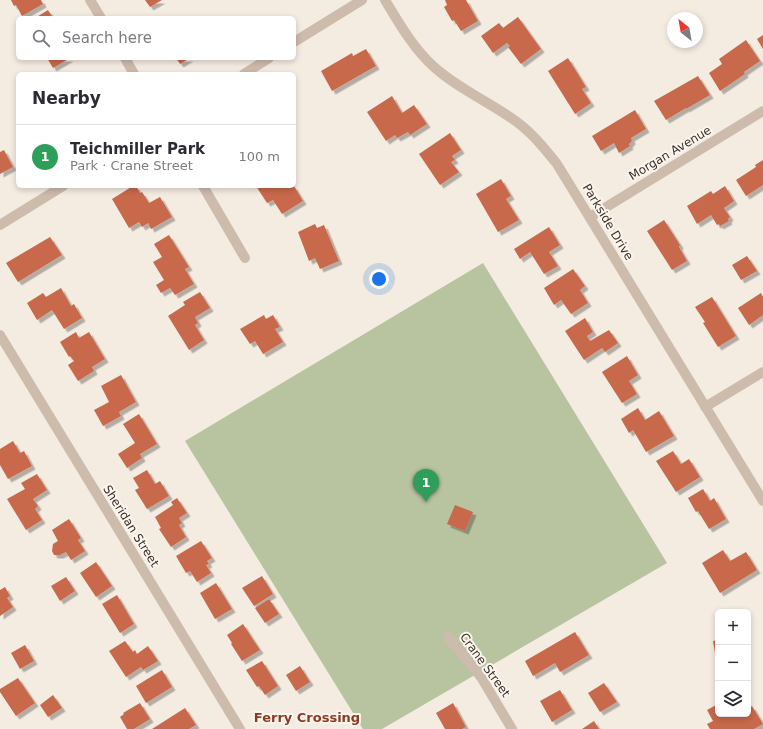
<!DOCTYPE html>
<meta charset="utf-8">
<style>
:root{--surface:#fff;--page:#f2f2f3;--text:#2b2b33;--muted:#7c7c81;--line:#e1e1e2;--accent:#2563eb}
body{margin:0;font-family:"DejaVu Sans",sans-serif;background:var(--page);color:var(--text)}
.controls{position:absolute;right:12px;bottom:12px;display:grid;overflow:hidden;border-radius:6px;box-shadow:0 2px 6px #0003}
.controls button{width:36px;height:36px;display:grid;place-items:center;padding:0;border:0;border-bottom:1px solid var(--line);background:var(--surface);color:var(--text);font:20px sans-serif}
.compass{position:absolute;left:667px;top:12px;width:36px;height:36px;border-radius:50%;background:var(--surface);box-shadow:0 2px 6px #0003;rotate:329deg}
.you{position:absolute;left:379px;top:279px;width:14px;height:14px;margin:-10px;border:3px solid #fff;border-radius:50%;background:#1a73e8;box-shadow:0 0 0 6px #1a73e833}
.badge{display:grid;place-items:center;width:26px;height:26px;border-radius:50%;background:var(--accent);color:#fff;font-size:13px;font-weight:700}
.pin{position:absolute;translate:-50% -33px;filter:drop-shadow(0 1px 2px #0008)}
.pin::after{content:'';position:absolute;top:21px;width:14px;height:12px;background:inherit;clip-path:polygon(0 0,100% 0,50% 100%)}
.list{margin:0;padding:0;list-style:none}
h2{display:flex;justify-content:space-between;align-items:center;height:52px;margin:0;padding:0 16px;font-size:17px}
h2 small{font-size:13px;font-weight:400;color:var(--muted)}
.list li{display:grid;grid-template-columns:26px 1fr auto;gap:12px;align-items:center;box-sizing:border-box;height:64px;padding:0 16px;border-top:1px solid var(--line)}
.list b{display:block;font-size:15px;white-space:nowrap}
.list p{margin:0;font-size:13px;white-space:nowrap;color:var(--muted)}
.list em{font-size:13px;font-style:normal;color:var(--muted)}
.icon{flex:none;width:22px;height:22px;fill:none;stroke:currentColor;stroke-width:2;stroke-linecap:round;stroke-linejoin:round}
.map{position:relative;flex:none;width:763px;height:729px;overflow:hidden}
.search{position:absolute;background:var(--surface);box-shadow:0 2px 6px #0003;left:16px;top:16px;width:280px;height:44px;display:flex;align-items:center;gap:10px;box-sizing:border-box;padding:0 14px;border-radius:6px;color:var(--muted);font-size:15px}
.panel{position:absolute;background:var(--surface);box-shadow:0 2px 6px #0003;left:16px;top:72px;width:280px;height:116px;border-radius:6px}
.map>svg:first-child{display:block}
.green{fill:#b8c4a0}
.building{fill:#c8694b;filter:url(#shadow)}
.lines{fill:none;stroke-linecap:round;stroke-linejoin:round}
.street{stroke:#cdbbac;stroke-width:10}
.labels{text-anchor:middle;stroke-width:4;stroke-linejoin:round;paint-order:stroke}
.street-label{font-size:12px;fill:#3b302b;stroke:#fbf5ee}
.neighbourhood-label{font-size:13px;font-weight:bold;fill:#8c3b22;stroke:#fbf5ee}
</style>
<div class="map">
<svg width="763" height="729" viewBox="0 0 763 729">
<defs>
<filter id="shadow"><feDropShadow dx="3.5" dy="3.5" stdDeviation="0" flood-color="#0004"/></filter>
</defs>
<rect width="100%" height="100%" fill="#f4ebe1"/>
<path class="green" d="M483,263L667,563L382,729H363L185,441Z"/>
<path class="building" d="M11,0H41L43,4L22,16L16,5L14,6Z
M145,0H162L150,7Z
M445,0H466L478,21L461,31L454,20L452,21L444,7L447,5Z
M48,10L53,18H35Z
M518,17L541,49L521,64L508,47L510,46L507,43L493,53L481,36L499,23L503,28Z
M763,35V49L757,39Z
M746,40L760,61L744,72L745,74L720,91L709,73L722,64L719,59Z
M366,49L376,66L332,91L321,71L352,53L353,56Z
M47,58H70L53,68Z
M176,58H190L180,64Z
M568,58L586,87L582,89L591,103L575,114L548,71Z
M698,76L710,95L686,109V108L666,120L654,101Z
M392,96L402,113L414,105L427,124L410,135L408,132L397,138L395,135L386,141L367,112Z
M635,110L646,129L631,138L632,141L629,144L630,146L619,153L614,143L601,151L592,136Z
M450,133L461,150L452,156L455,160L451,162L459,172L440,185L419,154Z
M4,150L13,167L0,174V152Z
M763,160V185L746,196L736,180L756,167L755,165Z
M501,179L511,196L506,199L519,220L498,232L476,194Z
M133,186H136L140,193L142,192L149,203L160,197L172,217L151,229L148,223L142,227L139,222L129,228L112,199Z
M256,186H294L303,201L282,214L273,200L267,203Z
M725,186L734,201L724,208L730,217L728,219L729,221L720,226L719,224L717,225L711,215L697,224L687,206L711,191L713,194Z
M664,220L680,245L679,247L687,261L672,270L647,231Z
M315,224L317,228L324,225L339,261L320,269L315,258L309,261L298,232Z
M549,227L560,245L549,252L558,266L544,274L530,252L520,259L514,249Z
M169,235L189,267L185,269L194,284L175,295L170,288L161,293L156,285L164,280L153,262L162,257L154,244Z
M50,237L62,255L18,282L6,263Z
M747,256L757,271L741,280L732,265Z
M573,269L585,286L580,290L588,303L571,314L561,300L554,305L544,288Z
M61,288L71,306L74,304L82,318L64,329L52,310L37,320L27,303L43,293L46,297Z
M200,292L210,308L195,317L198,323L195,325L204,340L189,350L168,316L185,305L183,302Z
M761,293L763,297V315L749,325L738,308Z
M712,297L736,336L718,347L703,323L705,322L695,307Z
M264,315L266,319L273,315L280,327L275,329L283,342L263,354L255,341L250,344L240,329Z
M585,318L593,332L587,336L590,341L609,330L618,343L605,352L602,348L584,360L565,331Z
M76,332L79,338L89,332L105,359L92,367L94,371L78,381L68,365L74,361L70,356L69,357L60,342Z
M627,356L638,375L629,381L637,394L622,403L602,372Z
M121,375L136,402L119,412L121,416L103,426L94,410L109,402L101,386Z
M638,408L645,420L659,411L674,436L646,452L633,430L629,433L621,419Z
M139,414L157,444L140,454L142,458L127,468L118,454L135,443L123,424Z
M13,441L20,453L24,451L32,466L8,479L0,465V449Z
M673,451L681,464L689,459L700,477L676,492L656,461Z
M147,470L155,484L160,481L169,496L147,509L135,490L139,488L133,478Z
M37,474L47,490L33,499L38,506L35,509L42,520L26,530L7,499L25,489L21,483Z
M703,489L710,501L714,498L726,519L709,529L698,511L696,512L688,498Z
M177,498L187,513L179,518L182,523L179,525L186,537L171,547L159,529L161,528L155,517L173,505L171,502Z
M455,505L473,512L465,531L447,524Z
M69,519L81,538L78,540L85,551L71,560L66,552L60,555H54L52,551L53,544L58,541L52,530Z
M201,541L212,558L207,561L209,564L206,565L211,573L197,582L190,571L186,573L176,556Z
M723,550L730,561L746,552L757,570L720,593L702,563Z
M96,562L112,586L96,597L80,573Z
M262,576L273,594L254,606L242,588Z
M66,577L75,591L60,601L51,586Z
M216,583L232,609L215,619L200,593Z
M5,587L10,596L7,598L13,607L0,616V590Z
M117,595L134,624L120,633L102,604Z
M269,599L279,614L265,623L255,608Z
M243,624L260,650L242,661L231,644L232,643L227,635Z
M575,632L589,655L560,672L555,663L533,676L525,661Z
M718,640V664L717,665L713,641Z
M125,641L133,652L135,650L137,654L148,646L158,661L143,670L141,667L126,677L109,651Z
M25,645L34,661L20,669L11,653Z
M262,661L278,686L265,695L259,686L257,687L246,670Z
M300,666L310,682L296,691L286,675Z
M162,670L172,687L146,703L136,686Z
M18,678L35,703L16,716L0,692V689Z
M604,683L617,702L600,712L588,693Z
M560,690L572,710L552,722L540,701Z
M53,695L62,708L48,717L40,705Z
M140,703L150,719L134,729H127L120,717L124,714L123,713Z
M453,703L466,727L462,729H445L436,713Z
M718,704V714H734L735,715L737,714H748V708L752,706L763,724L754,729H710L707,724L713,721L707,710Z
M185,708L196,725L189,729H152Z
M594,721L599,729H582Z"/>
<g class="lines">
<path class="street" d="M90,0L101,18
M385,0C399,23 413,48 433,66C458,89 490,102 517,122C533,134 545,149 557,164L763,501
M294,42L362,0
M125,58L134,74
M244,74L269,58
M203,186L245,258
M590,217L763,111
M0,225L63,186
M0,335L240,729
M705,407L763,372
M448,637L481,677L512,729"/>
</g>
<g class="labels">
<g class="street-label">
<text transform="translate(670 153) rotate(-31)" y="4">Morgan Avenue</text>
<text transform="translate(608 222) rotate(59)" y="4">Parkside Drive</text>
<text transform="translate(131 526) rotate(58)" y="4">Sheridan Street</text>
<text transform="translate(485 665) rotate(54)" y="4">Crane Street</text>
</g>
<g class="neighbourhood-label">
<text x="307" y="722">Ferry Crossing</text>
</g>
</g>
</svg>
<div class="controls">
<button>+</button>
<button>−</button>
<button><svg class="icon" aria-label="layers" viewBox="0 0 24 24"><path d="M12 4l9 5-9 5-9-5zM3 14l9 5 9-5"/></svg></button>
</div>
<svg class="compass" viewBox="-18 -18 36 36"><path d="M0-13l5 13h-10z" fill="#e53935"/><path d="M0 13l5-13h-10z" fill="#7c7c81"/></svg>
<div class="you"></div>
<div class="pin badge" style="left:426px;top:502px;background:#2e9e5b">1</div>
<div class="search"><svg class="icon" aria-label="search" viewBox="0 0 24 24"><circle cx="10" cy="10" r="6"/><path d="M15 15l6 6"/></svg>Search here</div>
<section class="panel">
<h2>Nearby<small></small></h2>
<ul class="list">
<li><span class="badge" style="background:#2e9e5b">1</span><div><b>Teichmiller Park</b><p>Park · Crane Street</p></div><em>100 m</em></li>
</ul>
</section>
</div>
